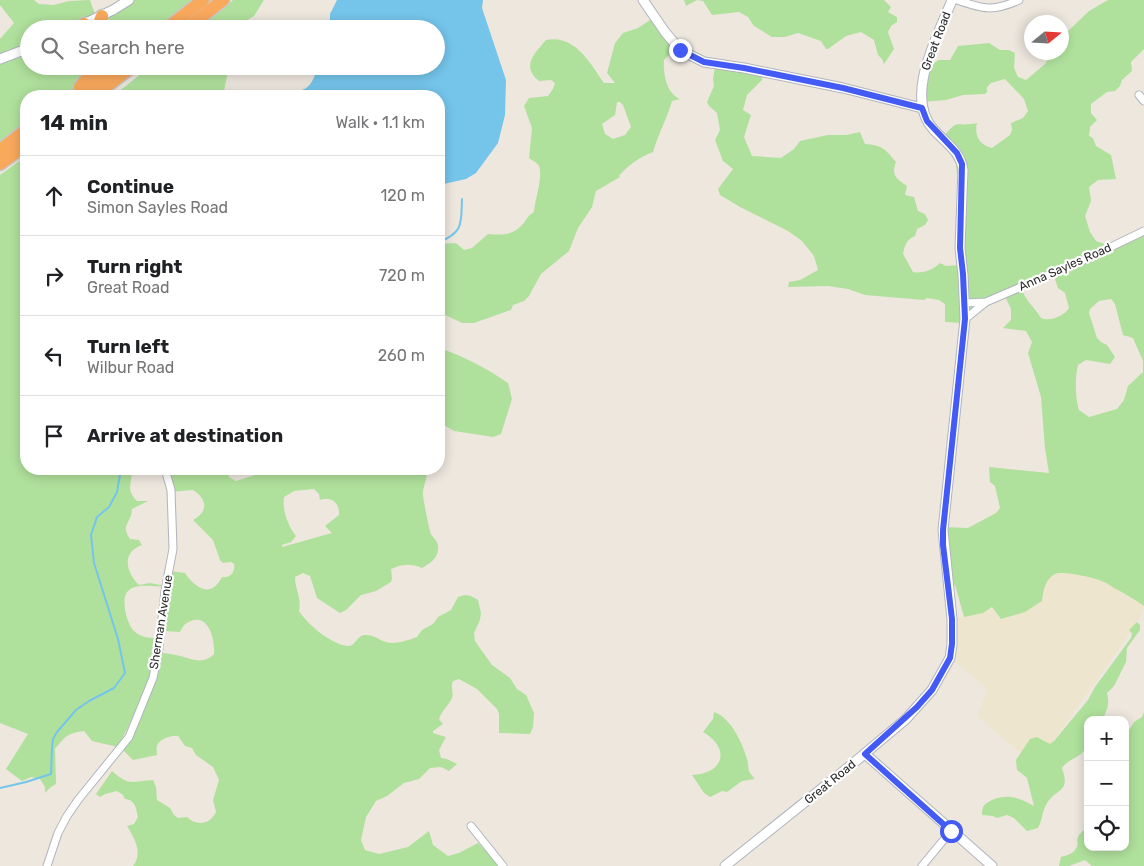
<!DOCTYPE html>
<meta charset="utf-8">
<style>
:root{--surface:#fff;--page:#f2f2f2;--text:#202124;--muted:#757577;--line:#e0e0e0}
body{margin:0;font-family:Rubik,sans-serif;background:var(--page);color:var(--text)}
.controls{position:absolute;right:15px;bottom:15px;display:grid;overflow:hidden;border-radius:10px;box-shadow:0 2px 12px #0003}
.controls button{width:45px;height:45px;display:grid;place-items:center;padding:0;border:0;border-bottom:1px solid var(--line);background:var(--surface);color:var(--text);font:25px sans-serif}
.compass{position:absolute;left:1024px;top:15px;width:45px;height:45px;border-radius:50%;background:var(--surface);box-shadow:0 2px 12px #0003;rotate:72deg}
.stop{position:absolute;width:15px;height:15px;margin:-11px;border:4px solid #435af4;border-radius:50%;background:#fff}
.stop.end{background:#435af4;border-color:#fff;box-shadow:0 1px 5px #0008}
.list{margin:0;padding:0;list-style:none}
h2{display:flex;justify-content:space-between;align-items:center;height:65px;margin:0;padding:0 20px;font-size:21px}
h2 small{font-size:16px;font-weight:400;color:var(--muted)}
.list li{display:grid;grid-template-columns:32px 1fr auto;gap:15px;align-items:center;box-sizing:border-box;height:80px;padding:0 20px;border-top:1px solid var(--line)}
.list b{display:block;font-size:19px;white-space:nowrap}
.list p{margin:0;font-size:16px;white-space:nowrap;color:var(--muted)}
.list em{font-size:16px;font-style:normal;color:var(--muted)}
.icon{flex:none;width:28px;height:28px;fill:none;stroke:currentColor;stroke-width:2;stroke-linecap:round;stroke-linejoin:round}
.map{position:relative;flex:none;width:1144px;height:866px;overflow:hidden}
.search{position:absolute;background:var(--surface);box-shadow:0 2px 12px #0003;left:20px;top:20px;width:425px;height:55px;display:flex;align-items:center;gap:12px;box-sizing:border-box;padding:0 18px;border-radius:28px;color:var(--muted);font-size:19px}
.panel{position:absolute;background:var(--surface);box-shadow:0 2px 12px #0003;left:20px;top:90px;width:425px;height:385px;border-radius:20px}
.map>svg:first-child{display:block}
.education{fill:#eee5ce}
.green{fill:#b0e19c;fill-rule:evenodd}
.water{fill:#75c5eb}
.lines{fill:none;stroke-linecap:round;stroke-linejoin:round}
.stream{stroke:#75c5eb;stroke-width:2}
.minor-casing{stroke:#b1b4be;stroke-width:9}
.tertiary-casing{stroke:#b1b4be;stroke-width:11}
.motorway-casing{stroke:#c8c8c8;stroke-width:15}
.minor{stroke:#fff;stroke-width:7}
.tertiary{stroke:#fff;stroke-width:9}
.motorway{stroke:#f9a95c;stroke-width:12}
.route{stroke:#435af4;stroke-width:6}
.labels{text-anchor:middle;stroke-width:4.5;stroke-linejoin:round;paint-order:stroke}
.street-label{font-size:12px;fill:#2b2b2b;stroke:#fff}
</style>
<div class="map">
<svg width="1144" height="866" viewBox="0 0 1144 866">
<rect width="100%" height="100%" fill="#ede7de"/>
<path class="education" d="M1062,571L1090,573L1144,602V607L1141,616L1128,636L1037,764L1012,746L977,716L988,689L950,658L952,619L1028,599L1047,577Z"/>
<path class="green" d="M0,0H34L39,4L54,5L69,1L90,0L96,17L129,0H203L165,29H94V20L75,29H29V66H89L82,83L69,96H26V130L0,149V39L14,23L0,5Z
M233,0H264L254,16L233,29H197Z
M684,0H884L891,7L888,12L897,17V22L891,26L888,32L894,49L884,64L882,59L878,55L874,40L861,32L846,36L828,49H826L821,41L798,33L785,37H772L754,26L748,17L739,12L712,15L703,1L697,0L686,6Z
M1108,0H1144V49L1131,62L1132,71L1122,80L1120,86L1115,91L1107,92L1091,104V113L1097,120L1090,127L1089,136L1093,138L1096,146L1111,155L1116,179L1098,180L1089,187L1091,201L1085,216L1090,232L1096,241L1110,246L1144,234V606C1136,600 1127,595 1118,590C1113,588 1109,584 1104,582C1097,578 1061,570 1055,574C1045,579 1043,592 1042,601L1025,612L1001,619L992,607L983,613L964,617L955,585L948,586L943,527L968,528L996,513L1000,508L995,486L990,482L989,467L1049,473L1045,448L1041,397L1028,353L1032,342L1026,331L1003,328L1011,320V309L1004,294L962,323L945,322V304L939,300L927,298L924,300L865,295L848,289L828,286L788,287L789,282L800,280L818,270L814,256L802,241L788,231L740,207L720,195L718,189L733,169L723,161L715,140L720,130L717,113L709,106L707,102L714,86L713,79L715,67L763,73L762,80L747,95L743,110L751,115L744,137L752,156L781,158L794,149L800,141L828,135H846L860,132L865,144C882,145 885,149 896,162C891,176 896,178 907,186L905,195L914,197L918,211L925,214L928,220L925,225L917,229L915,236C906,240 905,245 903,254L913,272C922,274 933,270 940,263L946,266L959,265L960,175L957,174L955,153L942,139C960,116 953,128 977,123C974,135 979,145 992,148L1010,135L1012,130L1011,123L1023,118L1028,111L1024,99L1005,79L991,83L987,87V92L985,94L963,95L946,100L922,102L932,64L939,60H950L958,46L989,43L1000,50H1009L1015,53L1014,68L1018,77L1026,80L1045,64L1053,53L1062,52V37L1089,11ZM1053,273L1058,288L1065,293L1069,308C1064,316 1050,322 1041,318C1034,306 1024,300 1021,286ZM1111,299L1115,304L1123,335L1133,338L1143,361V372L1128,386L1124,400L1117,409L1089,417L1079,410C1075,398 1075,377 1078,365L1086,360L1110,364L1115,357L1107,345L1101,342L1097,338L1089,313L1090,309L1099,301Z
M653,18L676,48L664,60C663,73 666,93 680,99L672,101C667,119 658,134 653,152C640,157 629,164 619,176L620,177L596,191L592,207L578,228L569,251L541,274L529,296L524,301L513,305L511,310L474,323H462L441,313L439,314V244L456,243L464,250L472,248L488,234C500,235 511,236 521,226C527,220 526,217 534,212C535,199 543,178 539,166C537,162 533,161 529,158L532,128L524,106L529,98L548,96L553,89L555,83L551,80L539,81C521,66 534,54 546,40C575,34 590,63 604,83H615L607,73L615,43L623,33L638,28ZM617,102H620L623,105L631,127L625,135L613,139L605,134L602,124L615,115Z
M151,66H229L223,96H113Z
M26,156V469H131C134,482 124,488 137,501H148L132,509C131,525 120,524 130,539L139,540L142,545C122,552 125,571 139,585L150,583L166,586C154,588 138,582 128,591C120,598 127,625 134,631C141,638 150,638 160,638L146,690L118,747L92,741L84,731C67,733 65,737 55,749L56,784L51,787L45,793V787L40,779L31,777L22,781L6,769L28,734L0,723V175Z
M439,348C464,356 486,368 508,383L512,399L501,434L493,437L454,431L439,422Z
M166,469H227L229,477L236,481L255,475L259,469H426C429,477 422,487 423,496C424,502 429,530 431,534C434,539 439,542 438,548C438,559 430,563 422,568C410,563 403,564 391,569L392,578L391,582L376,591L361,595L346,610L340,613L317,598L310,576L303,573L295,577C295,589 302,599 299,611C307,624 333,646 349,646C356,645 357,636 364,635C373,634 379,640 386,642C396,645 408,640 417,637L422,630L433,624L438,617L451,610L458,597C467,594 470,595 478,600L481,613L480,620L474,633L475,641L492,665L510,678L517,689L526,695L534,713L533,727L530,734L499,733V714L497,709L477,689L459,679L453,681C450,687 454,692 452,698C449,705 442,710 439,719L443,724L433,731V733L446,737L439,750L441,758L447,759L457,764L449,771L441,767L430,768L419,779L404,783L387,796L376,801L366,817L361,840L365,850L379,854L408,847L429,831L433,845L448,856L459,853L478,843L501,866H133C143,853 135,839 127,826L134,824L138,817C136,809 136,800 125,799L123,795L117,791L105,794L100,797L96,794L112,771C130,787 132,781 153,780L156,787L157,800L170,808L174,815L178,818L187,817C196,826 210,825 216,812L213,800L219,780L213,767L196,755L192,748L185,746L178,736C172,735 159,739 157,746C156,749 157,752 157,755L133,760L122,749L133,731L159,652C164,653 170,654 176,655C190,658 202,666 214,654C215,640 209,614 191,621C185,623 183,626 180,632L165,631L169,571L185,573C195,588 211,599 222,577C229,579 236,572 234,564L231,562L223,563L220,560L213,540L193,520C209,511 207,499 193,490L170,492ZM314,489L319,494L320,500C331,496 340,503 339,515L325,526L332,533L282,547V545L291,542L296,536C288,526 282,510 284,497L294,491Z
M1137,622L1140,625V630L1127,648L1126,662L1114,686L1107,693C1110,704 1107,710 1102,720H1088C1088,733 1091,748 1078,756C1072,760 1067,761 1062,768C1071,794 1056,787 1046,805C1042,812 1042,821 1038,828L1027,831L1014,818L1007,815L997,818L993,816L982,815C982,806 984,804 992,800C1008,793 1020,798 1034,806L1027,778L1017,770L1016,760L1030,739L1037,737L1050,744L1054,741L1088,700L1095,687L1131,638L1132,633L1129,630Z
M714,712C731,718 742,742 747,759C750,771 746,769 755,779L742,781L727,792L722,791L710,797L704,793L692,775C724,774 731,748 703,732L713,719Z
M1144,712V866H1092L1085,860L1069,866H1059L1061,857C1065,856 1072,854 1075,850C1082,842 1070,839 1088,827V847H1125V737L1134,722L1142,717Z"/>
<path class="water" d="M337,0H483L482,8L506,80L505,115L498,143L476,173L466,179L439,185V96H283C290,90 295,92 302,90C312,87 315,75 318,66H436V29H330V14Z"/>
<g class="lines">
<path class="stream" d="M439,242C464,232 461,223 462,199
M0,788L26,782L51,774L52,748L53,739L57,732L76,710L89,701L114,688L125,673L118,639L94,563L91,535L97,517L109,507L117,492L121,469"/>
<defs>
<path id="minor" d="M957,0C983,9 993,12 1019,0
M1139,95L1144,101
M986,302L1086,259L1144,231
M965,303L986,302L965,319
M471,826L503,866
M47,866L58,833L67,816L78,800L129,737L153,678L159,648L165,591L173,549L171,490L165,469
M922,866L951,831"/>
<path id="tertiary" d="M643,0L665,32L680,50L704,62L744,68L843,88L922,108
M73,29L113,10L129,0
M0,59L29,48
M865,754L992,866
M725,866L850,766L906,719L932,690L950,658L952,645V619L943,530L965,319L963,275L960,248L963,170C961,152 945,142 934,130C903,97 938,36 952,0"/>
<path id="motorway" d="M84,24L86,29
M97,29L102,16
M166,29L203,0
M186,29L223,0
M80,87L89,76L93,66
M75,96L115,66
M94,96L133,66
M0,150L26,130
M0,164L26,145"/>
</defs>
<use href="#minor" class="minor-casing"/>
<use href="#tertiary" class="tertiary-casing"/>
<use href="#motorway" class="motorway-casing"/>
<use href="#minor" class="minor"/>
<use href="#tertiary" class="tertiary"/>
<use href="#motorway" class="motorway"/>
</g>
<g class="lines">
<path class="route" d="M680,50L704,62L744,68L843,88L922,108L927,121L957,153L962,164L960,248L963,274L965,319L943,530V545L952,619V644L950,658L932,690L917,707L865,754L951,831"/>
</g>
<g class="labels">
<g class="street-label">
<text transform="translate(936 41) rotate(-69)" y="4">Great Road</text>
<text transform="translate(1065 267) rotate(-24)" y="4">Anna Sayles Road</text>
<text transform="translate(161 622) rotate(-81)" y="4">Sherman Avenue</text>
<text transform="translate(830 782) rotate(-39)" y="4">Great Road</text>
</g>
</g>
</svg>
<div class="controls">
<button>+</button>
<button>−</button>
<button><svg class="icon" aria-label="locate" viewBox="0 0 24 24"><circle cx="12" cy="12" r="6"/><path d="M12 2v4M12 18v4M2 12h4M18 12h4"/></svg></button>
</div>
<svg class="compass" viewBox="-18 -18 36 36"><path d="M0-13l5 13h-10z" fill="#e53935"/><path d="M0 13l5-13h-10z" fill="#757577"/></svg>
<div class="stop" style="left:951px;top:831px"></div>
<div class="stop end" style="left:680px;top:50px"></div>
<div class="search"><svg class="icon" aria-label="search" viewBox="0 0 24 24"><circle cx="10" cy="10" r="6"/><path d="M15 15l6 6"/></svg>Search here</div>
<section class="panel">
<h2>14 min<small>Walk · 1.1 km</small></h2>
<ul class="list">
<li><svg class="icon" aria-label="ahead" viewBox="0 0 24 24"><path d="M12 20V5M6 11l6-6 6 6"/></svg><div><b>Continue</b><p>Simon Sayles Road</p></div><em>120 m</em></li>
<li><svg class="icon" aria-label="right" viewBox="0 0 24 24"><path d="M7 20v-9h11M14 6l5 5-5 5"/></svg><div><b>Turn right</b><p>Great Road</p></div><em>720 m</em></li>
<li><svg class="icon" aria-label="left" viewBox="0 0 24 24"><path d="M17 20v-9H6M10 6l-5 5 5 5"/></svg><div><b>Turn left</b><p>Wilbur Road</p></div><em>260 m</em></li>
<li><svg class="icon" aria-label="arrive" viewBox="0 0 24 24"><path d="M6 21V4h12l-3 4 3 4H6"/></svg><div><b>Arrive at destination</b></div></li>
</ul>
</section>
</div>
